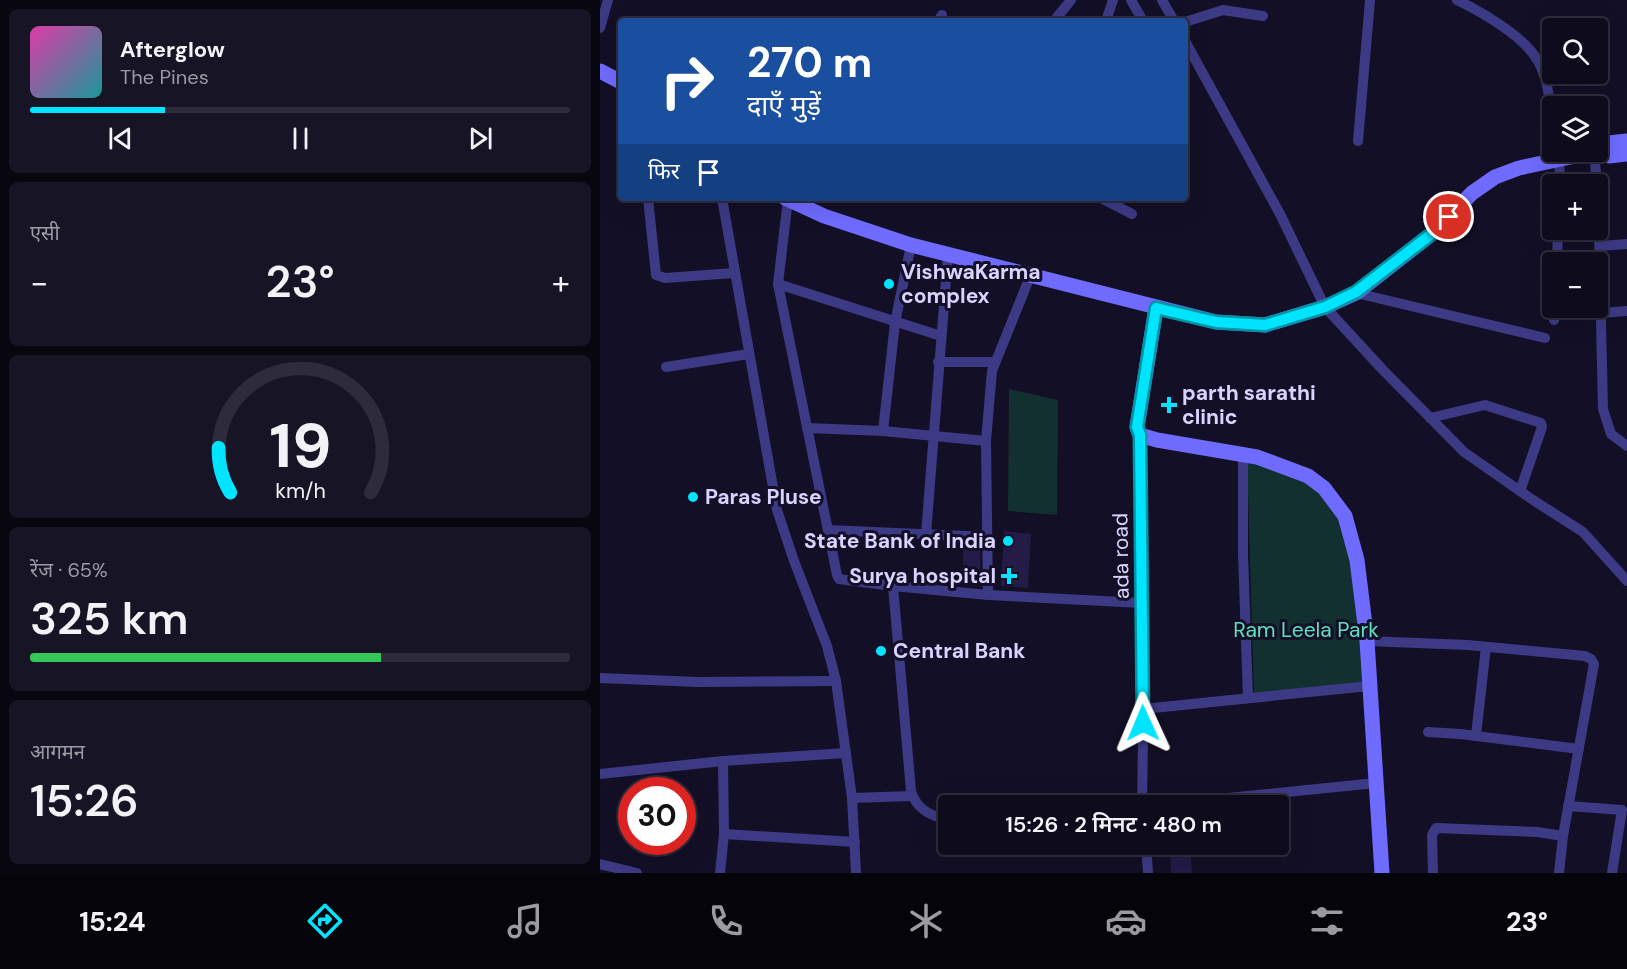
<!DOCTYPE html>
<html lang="hi">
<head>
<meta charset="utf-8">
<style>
	:root { --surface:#0e0b1c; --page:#171425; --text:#f1f3f6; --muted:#9b9ba3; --line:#2e2b3b; --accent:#00e5ff }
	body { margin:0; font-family:"DM Sans","Noto Sans Devanagari",sans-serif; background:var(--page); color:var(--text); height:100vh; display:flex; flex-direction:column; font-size:22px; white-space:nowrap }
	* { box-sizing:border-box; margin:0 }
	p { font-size:20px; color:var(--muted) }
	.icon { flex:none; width:33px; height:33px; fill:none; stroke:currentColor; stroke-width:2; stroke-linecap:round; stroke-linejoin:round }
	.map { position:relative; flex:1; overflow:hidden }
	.side { display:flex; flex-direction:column; gap:9px; padding:9px; background:#08060f; width:600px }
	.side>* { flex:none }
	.hud { position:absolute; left:18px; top:18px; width:570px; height:183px; border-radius:6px; box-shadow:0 6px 24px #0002,0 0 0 2px var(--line); background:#1a4fa0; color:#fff; overflow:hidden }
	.tools { position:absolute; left:942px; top:18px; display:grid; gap:12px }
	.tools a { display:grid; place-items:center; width:66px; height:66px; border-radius:6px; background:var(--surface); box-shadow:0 6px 24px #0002,0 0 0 2px var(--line); font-size:30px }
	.speed { position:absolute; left:18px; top:777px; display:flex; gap:12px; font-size:30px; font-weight:700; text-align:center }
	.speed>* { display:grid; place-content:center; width:78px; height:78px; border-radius:50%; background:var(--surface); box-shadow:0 6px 24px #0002,0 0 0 2px var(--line); line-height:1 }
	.speed .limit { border:9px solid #d22; background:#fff; color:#111 }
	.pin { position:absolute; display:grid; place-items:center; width:51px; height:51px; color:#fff; margin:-26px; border:3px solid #fff; border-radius:50%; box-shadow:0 2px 6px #0007 }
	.me { position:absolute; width:66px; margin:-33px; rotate:359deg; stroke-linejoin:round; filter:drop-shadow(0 0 4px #0008) }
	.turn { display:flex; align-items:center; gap:21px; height:126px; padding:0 30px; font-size:27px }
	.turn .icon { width:78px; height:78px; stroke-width:2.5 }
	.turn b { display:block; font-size:42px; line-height:51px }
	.then { display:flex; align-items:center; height:57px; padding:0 30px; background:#0003; gap:12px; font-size:22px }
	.big { font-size:45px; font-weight:600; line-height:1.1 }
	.side .widget { flex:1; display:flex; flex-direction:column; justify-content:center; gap:9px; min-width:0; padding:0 21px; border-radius:9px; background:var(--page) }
	.side .dial { align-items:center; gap:0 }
	.dial svg { height:156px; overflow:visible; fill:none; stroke:var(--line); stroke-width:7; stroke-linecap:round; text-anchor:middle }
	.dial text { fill:var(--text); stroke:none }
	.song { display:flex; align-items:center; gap:18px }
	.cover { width:72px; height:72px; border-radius:9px; background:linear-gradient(135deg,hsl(320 70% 55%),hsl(180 70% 35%)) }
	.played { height:6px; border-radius:3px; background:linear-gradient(90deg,var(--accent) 25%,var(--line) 25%) }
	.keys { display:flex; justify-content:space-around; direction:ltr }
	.heat { display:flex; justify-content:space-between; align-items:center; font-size:33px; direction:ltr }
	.charge { height:9px; border-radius:4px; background:linear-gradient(90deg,#34c759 65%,var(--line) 0) }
	.trip { position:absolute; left:338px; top:795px; width:351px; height:60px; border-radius:6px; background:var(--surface); box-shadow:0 6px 24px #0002,0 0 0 2px var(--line); font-weight:600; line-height:60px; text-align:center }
	.tab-bar { display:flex; height:96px; justify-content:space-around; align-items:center; background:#06040b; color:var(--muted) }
	.tab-bar .icon { width:42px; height:42px }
	.tab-bar .on { color:var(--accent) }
	.tab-bar b { font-size:27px; color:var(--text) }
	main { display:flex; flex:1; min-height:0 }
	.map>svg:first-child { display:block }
</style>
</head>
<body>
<main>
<section class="side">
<div class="widget">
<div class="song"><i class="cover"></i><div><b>Afterglow</b><p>The Pines</p></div></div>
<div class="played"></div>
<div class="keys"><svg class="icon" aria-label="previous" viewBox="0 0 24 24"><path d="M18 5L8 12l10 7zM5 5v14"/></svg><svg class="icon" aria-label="pause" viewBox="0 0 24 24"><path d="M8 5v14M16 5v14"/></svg><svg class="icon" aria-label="next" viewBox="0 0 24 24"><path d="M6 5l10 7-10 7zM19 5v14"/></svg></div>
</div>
<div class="widget"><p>एसी</p>
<div class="heat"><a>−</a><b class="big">23°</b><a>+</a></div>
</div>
<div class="widget dial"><svg viewBox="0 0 100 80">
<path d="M14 69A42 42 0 1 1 86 69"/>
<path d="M14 69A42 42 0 0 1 8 46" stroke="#00e5ff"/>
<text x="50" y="56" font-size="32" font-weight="700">19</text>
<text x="50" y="72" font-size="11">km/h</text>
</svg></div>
<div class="widget"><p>रेंज · 65%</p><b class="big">325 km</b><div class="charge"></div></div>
<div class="widget"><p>आगमन</p><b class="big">15:26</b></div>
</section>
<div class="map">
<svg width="1027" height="873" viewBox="0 0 1027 873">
	<rect width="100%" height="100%" fill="#130f26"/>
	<g fill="#12302f">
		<path d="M409,389L458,400L457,515L408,511Z"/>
		<path d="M647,460L716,484L744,516L757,573L764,682L654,693Z"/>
	</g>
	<g fill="#241b47">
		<path d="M404,531L431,534L428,588L401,586Z"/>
		<path d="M380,545V579H363V546Z"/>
		<path d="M591,854L592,873H571L570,855Z"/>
	</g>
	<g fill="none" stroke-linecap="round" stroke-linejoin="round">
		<g stroke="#3d3a85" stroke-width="10">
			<path d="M531,0L543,21"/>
			<path d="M562,0L574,21"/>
			<path d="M857,0C882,12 925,37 938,61C947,77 949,97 952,114"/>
			<path d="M338,21L342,15"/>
			<path d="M454,21L471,0"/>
			<path d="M506,21L513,0"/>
			<path d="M585,22L623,10L663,16"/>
			<path d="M0,28L8,0"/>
			<path d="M585,41L680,214L725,307L783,370L864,452L933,500L983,532L1027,581"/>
			<path d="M585,99V100"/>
			<path d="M758,141L770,0"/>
			<path d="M959,152L960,184"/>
			<path d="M994,152L997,184"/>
			<path d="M998,191L1003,409L1011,434L1027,446"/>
			<path d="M48,198L56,275L65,278L134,273"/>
			<path d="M122,198L177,510L194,561L227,646L236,681L252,798L256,873"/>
			<path d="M501,198L532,214"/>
			<path d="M188,199L178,284L237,575L239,579L293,586L388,595L542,603"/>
			<path d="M1000,246L1027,244"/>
			<path d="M957,262L958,230"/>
			<path d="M178,284L341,336"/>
			<path d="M756,293L945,338"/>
			<path d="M1001,313L1027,311"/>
			<path d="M954,320L955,308"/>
			<path d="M338,362H394"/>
			<path d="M66,367L149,354"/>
			<path d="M830,418L885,405L941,423L942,427L920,491"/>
			<path d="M207,428L283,431L386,441"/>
			<path d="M283,431L295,323L311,245"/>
			<path d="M540,435L543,736L542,806"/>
			<path d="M643,455V554L648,698"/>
			<path d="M228,530L388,537"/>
			<path d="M326,534L348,255"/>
			<path d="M293,586L311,791C316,809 331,816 348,820"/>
			<path d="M388,595L386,441L392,371L431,274"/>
			<path d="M767,641L868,645L985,656L991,659L994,664L963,836L959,873"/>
			<path d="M0,678L98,682L236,681"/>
			<path d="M543,709L769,686"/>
			<path d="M828,732L860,734L979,749"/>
			<path d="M876,735L886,647"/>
			<path d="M0,774L123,761L246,753"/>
			<path d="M252,798L312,796"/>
			<path d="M549,806L776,783"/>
			<path d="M968,806L1022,810L1012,873"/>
			<path d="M124,834L255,842"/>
			<path d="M546,844L548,873"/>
			<path d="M0,864L37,873"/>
			<path d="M120,873L124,834L123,761"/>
			<path d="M833,873L832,835L836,828L937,832L963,836"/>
		</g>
		<g stroke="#6f6bff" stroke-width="15">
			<path d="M0,71L21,82"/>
			<path d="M1002,151L1008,143L1027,141"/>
			<path d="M185,198L224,216L311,245L616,322L665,325L725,307L756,293L834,232L872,193L895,177L919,168L994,152L1002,151L1009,156L1027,154"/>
			<path d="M556,308L537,427L540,435L557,440L657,457L708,476L724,488L745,516L757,560L767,641L782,873"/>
		</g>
	</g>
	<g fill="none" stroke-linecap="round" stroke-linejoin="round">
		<defs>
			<path id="route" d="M543,723L540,435L537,427L556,308L616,322L665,325L725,307L756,292L834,232L849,217"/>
		</defs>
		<use href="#route" stroke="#0095a6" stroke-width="15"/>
		<use href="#route" stroke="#00e5ff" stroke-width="10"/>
	</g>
	<g fill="#00e5ff" stroke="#130f26" stroke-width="2">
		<circle cx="289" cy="284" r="6"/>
		<path d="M566 396h6v6h6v6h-6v6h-6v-6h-6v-6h6z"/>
		<circle cx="93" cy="497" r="6"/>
		<circle cx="408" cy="541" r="6"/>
		<path d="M406 567h6v6h6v6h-6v6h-6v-6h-6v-6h6z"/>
		<circle cx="281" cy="651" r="6"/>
	</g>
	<g text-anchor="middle" stroke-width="6" stroke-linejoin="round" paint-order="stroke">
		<g font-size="21" font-weight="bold" fill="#d9d4ff" stroke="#130f26" text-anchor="start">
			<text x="301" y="279">VishwaKarma<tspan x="301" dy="24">complex</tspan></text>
			<text x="582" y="400">parth sarathi<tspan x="582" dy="24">clinic</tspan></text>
			<text x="105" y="504">Paras Pluse</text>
			<text x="396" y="548" text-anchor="end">State Bank of India</text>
			<text x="396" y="583" text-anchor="end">Surya hospital</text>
			<text x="293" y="658">Central Bank</text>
		</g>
		<g font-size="21" fill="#d9d4ff" stroke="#130f26">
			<text transform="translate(521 556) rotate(-91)" y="7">ada road</text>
		</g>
		<g font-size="21" fill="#5fe0c0" stroke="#130f26">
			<text x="706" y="637">Ram Leela Park</text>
		</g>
	</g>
</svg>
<div class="tools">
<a><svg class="icon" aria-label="search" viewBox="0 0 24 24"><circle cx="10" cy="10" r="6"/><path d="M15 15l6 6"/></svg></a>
<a><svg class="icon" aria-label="layers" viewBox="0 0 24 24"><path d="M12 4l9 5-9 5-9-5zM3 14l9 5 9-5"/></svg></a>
<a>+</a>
<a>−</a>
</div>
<div class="speed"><div class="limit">30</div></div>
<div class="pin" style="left:849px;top:217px;background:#d93025"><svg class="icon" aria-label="arrive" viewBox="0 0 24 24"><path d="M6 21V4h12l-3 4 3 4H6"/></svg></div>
<svg class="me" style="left:543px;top:723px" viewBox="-20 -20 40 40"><path d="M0-17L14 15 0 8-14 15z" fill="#00e5ff" stroke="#fff" stroke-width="4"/></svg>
<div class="trip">15:26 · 2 मिनट · 480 m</div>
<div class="hud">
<div class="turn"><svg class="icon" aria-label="right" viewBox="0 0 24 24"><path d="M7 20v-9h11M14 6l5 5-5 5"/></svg><div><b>270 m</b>दाएँ मुड़ें</div></div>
<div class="then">फिर<svg class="icon" aria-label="arrive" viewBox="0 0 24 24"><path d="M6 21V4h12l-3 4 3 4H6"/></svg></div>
</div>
</div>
</main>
<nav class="tab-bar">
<b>15:24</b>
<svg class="icon on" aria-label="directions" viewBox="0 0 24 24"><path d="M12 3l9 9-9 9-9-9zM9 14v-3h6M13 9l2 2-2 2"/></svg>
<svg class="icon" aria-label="music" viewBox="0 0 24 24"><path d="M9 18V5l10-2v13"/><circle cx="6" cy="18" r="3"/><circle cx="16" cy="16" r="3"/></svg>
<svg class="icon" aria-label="phone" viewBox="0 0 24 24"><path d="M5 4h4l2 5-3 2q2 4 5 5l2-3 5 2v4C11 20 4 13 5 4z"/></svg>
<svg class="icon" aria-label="climate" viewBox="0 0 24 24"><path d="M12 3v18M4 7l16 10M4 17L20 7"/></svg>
<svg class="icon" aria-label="car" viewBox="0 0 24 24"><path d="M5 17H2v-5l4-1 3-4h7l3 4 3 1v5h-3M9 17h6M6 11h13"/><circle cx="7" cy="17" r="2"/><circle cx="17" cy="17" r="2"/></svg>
<svg class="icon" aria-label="filters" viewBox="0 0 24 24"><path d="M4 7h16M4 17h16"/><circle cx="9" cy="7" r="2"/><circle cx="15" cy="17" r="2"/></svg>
<b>23°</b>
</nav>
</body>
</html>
